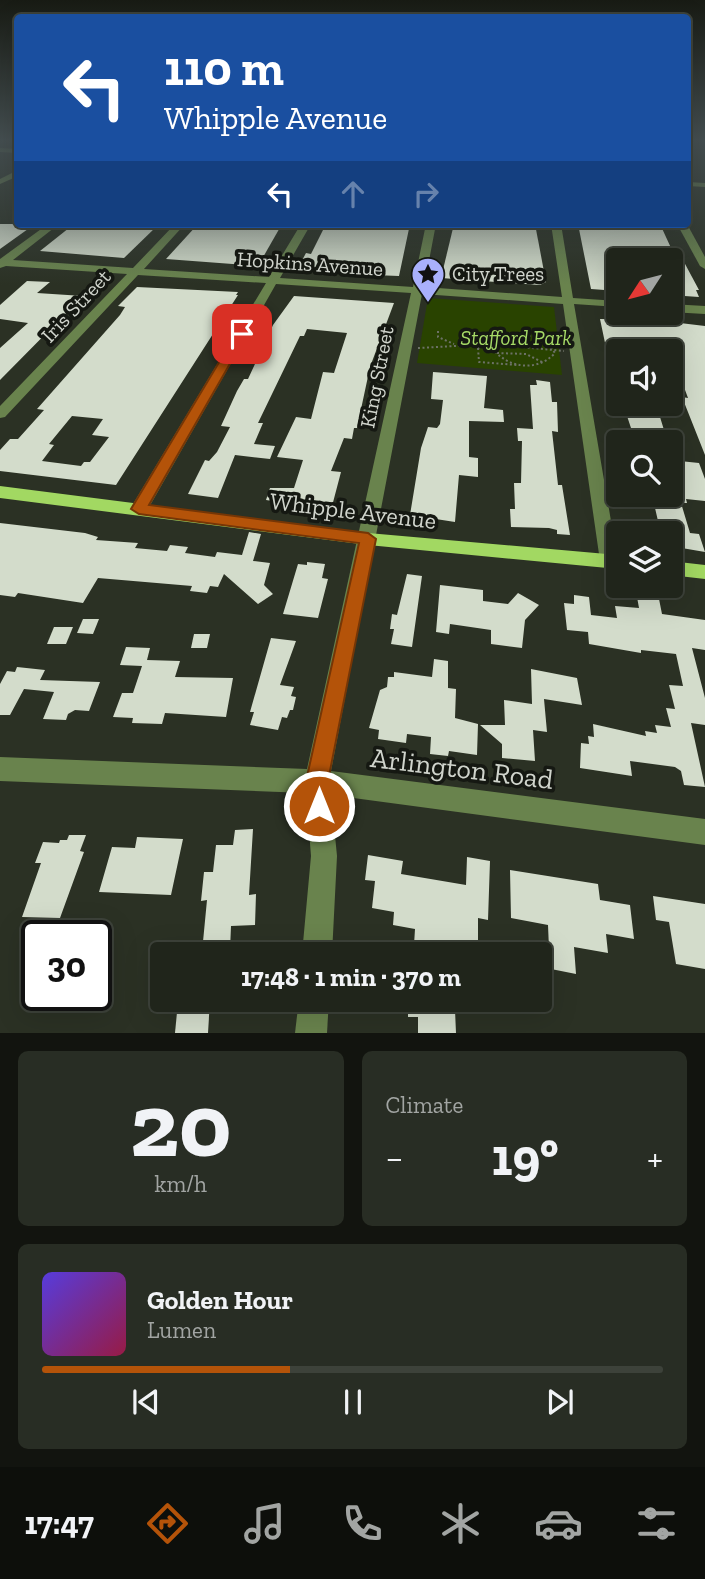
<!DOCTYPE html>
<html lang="en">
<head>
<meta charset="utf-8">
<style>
	:root { --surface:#20251b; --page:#282d24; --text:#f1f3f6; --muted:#a2a5a3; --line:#3d423a; --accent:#b45309 }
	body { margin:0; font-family:"Zilla Slab",serif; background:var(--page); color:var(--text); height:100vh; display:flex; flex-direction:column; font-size:26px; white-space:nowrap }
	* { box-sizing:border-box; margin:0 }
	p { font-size:23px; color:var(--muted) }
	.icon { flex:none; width:38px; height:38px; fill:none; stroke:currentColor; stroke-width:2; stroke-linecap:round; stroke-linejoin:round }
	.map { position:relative; height:1033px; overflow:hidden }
	.panel { display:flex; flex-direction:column; gap:18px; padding:18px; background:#12140f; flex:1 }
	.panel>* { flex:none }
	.top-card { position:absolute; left:14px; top:14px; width:677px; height:214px; border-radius:7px; box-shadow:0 7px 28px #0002,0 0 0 2px var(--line); background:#1a4fa0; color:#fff; overflow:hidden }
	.needle { width:46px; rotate:234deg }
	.buttons { position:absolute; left:606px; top:248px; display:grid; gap:14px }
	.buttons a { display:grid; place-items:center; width:77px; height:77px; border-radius:7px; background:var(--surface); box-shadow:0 7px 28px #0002,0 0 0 2px var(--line); font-size:35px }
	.speed { position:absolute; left:21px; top:920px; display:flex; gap:14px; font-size:35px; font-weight:700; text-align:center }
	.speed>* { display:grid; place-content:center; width:91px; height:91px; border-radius:50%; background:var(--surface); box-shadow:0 7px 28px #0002,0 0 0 2px var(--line); line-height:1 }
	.speed .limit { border:4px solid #111; border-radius:10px; background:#fff; color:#111 }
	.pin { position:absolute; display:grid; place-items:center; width:60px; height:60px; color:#fff; margin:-30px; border-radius:14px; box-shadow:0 4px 10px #0006 }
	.me { position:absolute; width:77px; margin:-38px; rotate:0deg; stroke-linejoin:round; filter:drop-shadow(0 0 5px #0008) }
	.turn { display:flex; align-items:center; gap:24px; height:147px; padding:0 35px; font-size:32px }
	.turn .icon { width:91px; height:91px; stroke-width:2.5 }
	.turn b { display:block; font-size:49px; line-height:60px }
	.lanes { display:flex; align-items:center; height:66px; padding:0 35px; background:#0003; justify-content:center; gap:35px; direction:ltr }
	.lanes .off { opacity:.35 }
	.big { font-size:52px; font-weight:700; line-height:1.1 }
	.panel .tile { flex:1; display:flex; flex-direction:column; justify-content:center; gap:10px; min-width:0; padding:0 24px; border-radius:10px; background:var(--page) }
	.panel .dial { align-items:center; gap:0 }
	.dial b { font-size:91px; line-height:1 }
	.song { display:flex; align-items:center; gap:21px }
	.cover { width:84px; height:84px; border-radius:10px; background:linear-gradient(135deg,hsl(250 70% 55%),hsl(340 70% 35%)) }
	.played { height:7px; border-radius:4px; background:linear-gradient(90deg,var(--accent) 40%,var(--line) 40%) }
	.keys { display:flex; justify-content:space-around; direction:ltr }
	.heat { display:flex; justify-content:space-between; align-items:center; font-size:38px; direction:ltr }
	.panel .tiles { flex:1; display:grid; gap:18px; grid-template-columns:1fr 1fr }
	.tile:last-child { grid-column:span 2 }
	.trip { position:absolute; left:150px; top:942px; width:402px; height:70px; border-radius:7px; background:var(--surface); box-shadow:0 7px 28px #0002,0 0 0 2px var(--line); font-weight:700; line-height:70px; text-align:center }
	.menu { display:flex; height:112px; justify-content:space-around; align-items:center; background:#0d0f0b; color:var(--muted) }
	.menu .icon { width:49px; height:49px }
	.menu .on { color:var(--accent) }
	.menu b { font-size:32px; color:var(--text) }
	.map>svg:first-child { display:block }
</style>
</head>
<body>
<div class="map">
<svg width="705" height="1033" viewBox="0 0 705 1033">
	<rect width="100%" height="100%" fill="#2b3124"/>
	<path fill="#294300" d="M428,298L554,307L562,375L417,363Z"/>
	<g fill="#d3dccb" fill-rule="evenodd">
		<path d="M0,224H35L0,249Z"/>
		<path d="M74,224H127L157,226L124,258L40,251Z"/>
		<path d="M198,224H282L258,266L166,259Z"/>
		<path d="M326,224H410L399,276L300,272L301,266H299L306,253L311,254Z"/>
		<path d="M454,224H535L546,282L540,285L441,278Z"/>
		<path d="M578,224H660L677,261L618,258V291L591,289Z"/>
		<path d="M670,261L684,262L699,290H696L699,297L670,295Z"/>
		<path d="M27,281L50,282L37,293L83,296L0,380V348L28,323L0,319V305Z"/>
		<path d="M137,287L238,292L236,295H238L116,485L0,471V450L10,439H18L44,410L37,409L120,315L125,307L118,306ZM72,416L103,419L92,435L109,437L90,462H84L81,466L42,461L54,445L49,444Z"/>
		<path d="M294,296L394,303L370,367L357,428H354L352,439L344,438L331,471L341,472L331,510L266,500L270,488H294L303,460L277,457L296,417L311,419L323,372L334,373L347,333L307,329L304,336H300L258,423H263L254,444L275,446L270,459L235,455L218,498L188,494L205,460L209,461L217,452L230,427L221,426L237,391L244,379H248L273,325Z"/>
		<path d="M600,319L655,320L705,326V455L682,397L688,398L671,352H618V381H613Z"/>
		<path d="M433,372L487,376L484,408L503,410L504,422L469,421V457L478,458V477L459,475L455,522L410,515L421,448L428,427L437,428L440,424L443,400L431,399Z"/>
		<path d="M536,380L550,382L552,402H557L558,432L552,431L558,485H562L570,535L557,534V530L549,528L511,527L510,509H515L514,483H521L522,441H518L517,428L533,429L530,385H537Z"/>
		<path d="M623,404H656L664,430L651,429L655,443H636Z"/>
		<path d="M670,460L699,463L705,479V501L686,499L687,503H681L690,533L699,534L705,552L670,546V534H649L646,520L658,521L652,495H670Z"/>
		<path d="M0,523L85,533L98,537L96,540L138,543L135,548L167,551L170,545L188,547L185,553L215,557L217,552L242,555L249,532L261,534L253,561L270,563L264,585L273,594L258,604L224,574L218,587L210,586L207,593L190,591L192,586L98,578L83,603L18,593L15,597L0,595Z"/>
		<path d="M307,562L325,564L322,578L328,579L318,618L283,614L298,564L307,565Z"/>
		<path d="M407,574L422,576L412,647L391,644L394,629H390L392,614L397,615Z"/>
		<path d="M440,585L483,590V601L508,604L518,593L539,605L525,620L522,648L491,644V630L450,624L449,634L436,632Z"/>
		<path d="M574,595L589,597L591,615L617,618L615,606L639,608L637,597L659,599L662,614L705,620V650L692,648L705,698V725L691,723L705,787L684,785L681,771L675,767L630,761L632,776L580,768L581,743L589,744L588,736L594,737L593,724L646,736L645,731L657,733L655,725L671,727L666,708L675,709L669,685L683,686L676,654L641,650V653L589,644L588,632L567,630L564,603L574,604Z"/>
		<path d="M83,619H99L93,634L77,633Z"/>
		<path d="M54,627H73L66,644H47Z"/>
		<path d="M194,634H210L207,648H191Z"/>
		<path d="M271,638L296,641L280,685L294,687L291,696L296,697L293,710H290L287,718L282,717L278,730L250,725L254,712H250Z"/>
		<path d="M126,647L150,648L147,660L180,661L175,677L233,678L226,717L165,713L162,724L132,723L133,718L113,717L122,693H133L142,666L120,665Z"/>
		<path d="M434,659L448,661V688L456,689L455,718L478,724L477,755L449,751L448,756L430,754L431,737L407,734L406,743L378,739L379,730L369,728L380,690L387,687L388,677H394V672L432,677Z"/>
		<path d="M17,667L45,670L40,680L100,682L89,711L75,710L68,714L66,720L43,719L54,692L24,689L10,715H0V684L7,671L15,672Z"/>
		<path d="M531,669L577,678L582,705L544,699L547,732L533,730L535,761L502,758V744L480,725H505L504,700L532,704Z"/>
		<path d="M253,829L249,895L256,894L255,925L231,926L230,950L202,952L207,900L201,901L204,872H213L216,845H233L235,830Z"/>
		<path d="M69,835H86L80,851L84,852L60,918L22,917L41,863H35L43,842L59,843L60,840H67Z"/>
		<path d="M137,837L183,839L171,895L99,892L112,847L135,848Z"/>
		<path d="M368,855L403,861L401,874L466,885L467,857L490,861L488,920L478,918V954H448V951L414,945L415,929L393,925L394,912L372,908L375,881L365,880Z"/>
		<path d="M510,870L598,884L600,900L630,905L634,939L606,934L608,953L574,947L576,974L541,967V948L549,949L548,925L511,918Z"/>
		<path d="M653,896L705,904V969L676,964L669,922L656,920Z"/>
		<path d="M408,999H492L493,1013L455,1010L456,1033H418V1017H408Z"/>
		<path d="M210,1000L208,1033H175L178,1002Z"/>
	</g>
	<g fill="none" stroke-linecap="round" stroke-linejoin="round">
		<g stroke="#6d7267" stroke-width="2" stroke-dasharray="2 2.5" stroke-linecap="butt">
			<path d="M438,331V337L454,344"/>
			<path d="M511,333L544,338L555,353C537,373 505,368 491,346L495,339Z"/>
			<path d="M484,345L478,348L473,345L480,343L564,351"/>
			<path d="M418,348L473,345"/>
			<path d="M478,348L479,362L517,365"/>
			<path d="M497,353L526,354L544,363"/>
		</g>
		<g fill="#69834d" fill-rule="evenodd">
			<path d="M0,148L18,149V153L0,152Z"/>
			<path d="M18,170V176L0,184V179Z"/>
			<path d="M688,182L705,183V187L688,186Z"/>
			<path d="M48,224H59L13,260L133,268L175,224H185L144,269L269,277L301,224H311L280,278L413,287L426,224H436L424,287L562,297L551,224H561L573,298L618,301V307L574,304L618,562L609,568L602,566L600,561L563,304L422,294L331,771L705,819V845L331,795L337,856L332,954H302L311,856L306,793L0,781V757L307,769L411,293L276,284L148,509L139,515L130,509L266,283L138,275L5,417L0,418V406L127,274L6,266L0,268V259Z"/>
			<path d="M677,224H687L705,257V269L700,266Z"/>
			<path d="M670,304L705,306V314L670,312Z"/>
			<path d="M299,999H329L327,1033H295Z"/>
		</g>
		<g fill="#a2d862" fill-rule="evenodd">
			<path d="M0,486L368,533L618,555V569L368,545L0,498Z"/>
			<path d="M670,561L705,565V579L670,575Z"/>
		</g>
	</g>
	<linearGradient id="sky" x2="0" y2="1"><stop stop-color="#181b14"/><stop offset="0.49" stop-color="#444e50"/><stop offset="1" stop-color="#444e50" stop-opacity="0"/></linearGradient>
	<rect width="705" height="285" fill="url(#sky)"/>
	<path fill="#b45309" stroke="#753606" stroke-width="2" d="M242,331L247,334L149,505L368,533L376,539L328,781L331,806L327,814L319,818L311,814L306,781L359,543L139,514L131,509L236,334Z"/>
	<defs>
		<symbol id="sight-pin" viewBox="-11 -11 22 30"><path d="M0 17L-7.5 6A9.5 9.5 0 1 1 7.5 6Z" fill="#a9b0fc" stroke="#151812"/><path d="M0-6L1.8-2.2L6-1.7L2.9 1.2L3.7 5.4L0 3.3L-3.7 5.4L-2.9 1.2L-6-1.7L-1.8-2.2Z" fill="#111"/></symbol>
	</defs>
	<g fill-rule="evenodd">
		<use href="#sight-pin" x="409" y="255" width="38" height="52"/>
	</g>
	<g text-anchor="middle" stroke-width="7" stroke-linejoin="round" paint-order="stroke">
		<g font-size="21" fill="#d0d4cc" stroke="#151812">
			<text transform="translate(310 264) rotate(4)" y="7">Hopkins Avenue</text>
			<text transform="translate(76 306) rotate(-47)" y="7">Iris Street</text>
			<text transform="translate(377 377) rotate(-79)" y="7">King Street</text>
		</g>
		<g font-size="21" fill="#d0d4cc" stroke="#151812" text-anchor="start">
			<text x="452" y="281">City Trees</text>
		</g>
		<g font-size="21" font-style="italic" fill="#a6da67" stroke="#151812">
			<text x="516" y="345">Stafford Park</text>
		</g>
		<g font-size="24" fill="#d0d4cc" stroke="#151812">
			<text transform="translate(353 511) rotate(7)" y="8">Whipple Avenue</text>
		</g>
		<g font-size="28" fill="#d0d4cc" stroke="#151812">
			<text transform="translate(462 768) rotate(7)" y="10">Arlington Road</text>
		</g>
	</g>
</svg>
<div class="buttons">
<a><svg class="needle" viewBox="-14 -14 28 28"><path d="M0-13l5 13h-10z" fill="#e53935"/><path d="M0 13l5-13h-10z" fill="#a2a5a3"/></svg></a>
<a><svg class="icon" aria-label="sound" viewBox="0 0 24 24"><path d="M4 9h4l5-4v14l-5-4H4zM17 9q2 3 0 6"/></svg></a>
<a><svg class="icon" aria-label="search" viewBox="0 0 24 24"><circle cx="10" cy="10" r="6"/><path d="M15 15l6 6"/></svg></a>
<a><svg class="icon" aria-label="layers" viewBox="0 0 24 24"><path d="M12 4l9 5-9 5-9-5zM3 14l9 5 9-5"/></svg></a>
</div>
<div class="speed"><div class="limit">30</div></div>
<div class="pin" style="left:242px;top:334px;background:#d93025"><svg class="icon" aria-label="arrive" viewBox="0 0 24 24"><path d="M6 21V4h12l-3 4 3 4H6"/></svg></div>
<svg class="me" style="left:319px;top:806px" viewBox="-20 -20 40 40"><circle r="17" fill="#b45309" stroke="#fff" stroke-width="3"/><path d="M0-11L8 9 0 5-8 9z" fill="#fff"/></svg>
<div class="trip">17:48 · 1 min · 370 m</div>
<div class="top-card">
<div class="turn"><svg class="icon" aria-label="left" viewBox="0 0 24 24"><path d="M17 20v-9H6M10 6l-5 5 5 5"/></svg><div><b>110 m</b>Whipple Avenue</div></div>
<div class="lanes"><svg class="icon" aria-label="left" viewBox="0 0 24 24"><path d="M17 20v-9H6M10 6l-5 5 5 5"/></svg><svg class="icon off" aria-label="ahead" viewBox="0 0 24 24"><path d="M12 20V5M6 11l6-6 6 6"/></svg><svg class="icon off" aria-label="right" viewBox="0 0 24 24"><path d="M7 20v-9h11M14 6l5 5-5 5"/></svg></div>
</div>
</div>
<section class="panel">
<div class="tiles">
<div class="tile dial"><b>20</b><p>km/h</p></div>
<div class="tile"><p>Climate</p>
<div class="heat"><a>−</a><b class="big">19°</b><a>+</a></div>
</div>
<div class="tile">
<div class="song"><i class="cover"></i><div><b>Golden Hour</b><p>Lumen</p></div></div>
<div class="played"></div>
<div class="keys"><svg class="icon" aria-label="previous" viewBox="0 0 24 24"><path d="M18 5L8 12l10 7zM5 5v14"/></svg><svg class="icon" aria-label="pause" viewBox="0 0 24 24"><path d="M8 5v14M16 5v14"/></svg><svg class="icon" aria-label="next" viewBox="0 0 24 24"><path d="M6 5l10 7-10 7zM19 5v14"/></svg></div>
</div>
</div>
</section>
<nav class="menu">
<b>17:47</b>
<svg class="icon on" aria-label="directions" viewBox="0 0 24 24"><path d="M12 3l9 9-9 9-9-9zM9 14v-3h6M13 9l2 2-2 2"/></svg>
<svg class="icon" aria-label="music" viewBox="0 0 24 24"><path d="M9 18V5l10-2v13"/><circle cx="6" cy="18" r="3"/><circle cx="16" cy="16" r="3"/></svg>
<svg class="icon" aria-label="phone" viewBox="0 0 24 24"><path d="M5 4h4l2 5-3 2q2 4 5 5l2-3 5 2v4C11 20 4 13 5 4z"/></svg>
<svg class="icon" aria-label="climate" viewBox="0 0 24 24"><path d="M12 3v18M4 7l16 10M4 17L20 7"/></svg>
<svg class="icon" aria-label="car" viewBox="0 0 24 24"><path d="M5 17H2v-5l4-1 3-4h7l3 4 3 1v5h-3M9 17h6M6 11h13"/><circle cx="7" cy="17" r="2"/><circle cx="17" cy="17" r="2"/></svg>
<svg class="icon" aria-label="filters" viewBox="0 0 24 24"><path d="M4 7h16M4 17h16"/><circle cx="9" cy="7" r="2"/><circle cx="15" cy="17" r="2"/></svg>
</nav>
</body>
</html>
